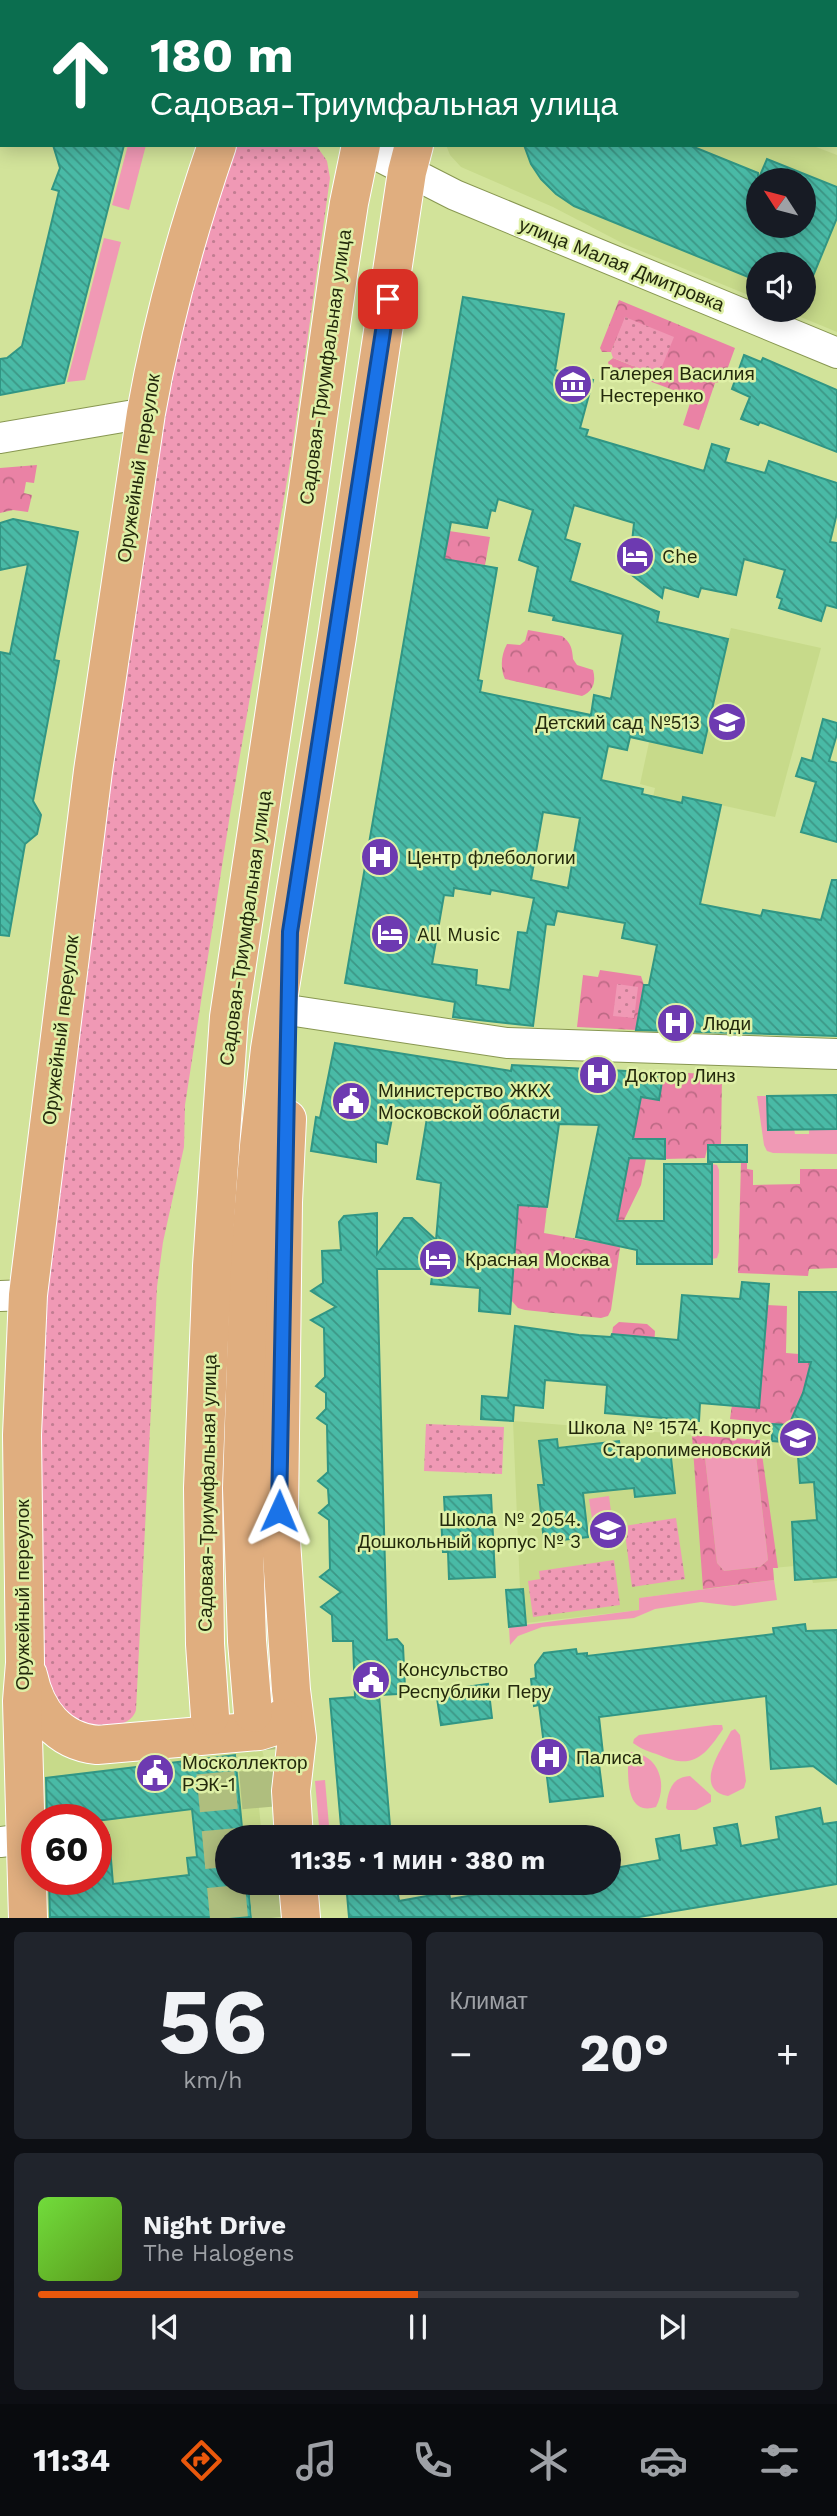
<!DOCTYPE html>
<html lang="ru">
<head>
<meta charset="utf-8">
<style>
	:root { --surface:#171b24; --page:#20242c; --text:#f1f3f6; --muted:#9ea1a6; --line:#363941; --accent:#ea580c }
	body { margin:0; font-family:"Work Sans",sans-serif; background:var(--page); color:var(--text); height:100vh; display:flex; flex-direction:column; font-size:26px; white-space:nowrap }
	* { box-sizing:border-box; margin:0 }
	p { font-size:23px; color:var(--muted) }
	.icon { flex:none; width:38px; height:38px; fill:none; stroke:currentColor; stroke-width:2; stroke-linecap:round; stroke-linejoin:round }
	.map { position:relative; height:1918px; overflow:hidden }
	.sheet { display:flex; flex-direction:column; gap:14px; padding:14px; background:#0d0f14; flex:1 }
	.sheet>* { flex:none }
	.top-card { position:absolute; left:0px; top:0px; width:838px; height:147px; box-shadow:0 4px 18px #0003; background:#0b6e4f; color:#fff; overflow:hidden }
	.needle { width:46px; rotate:306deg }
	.buttons { position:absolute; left:746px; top:168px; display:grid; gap:14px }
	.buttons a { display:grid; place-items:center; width:70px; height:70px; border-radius:50%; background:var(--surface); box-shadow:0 4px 18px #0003; font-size:35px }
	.speed { position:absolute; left:21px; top:1804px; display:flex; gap:14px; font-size:35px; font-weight:700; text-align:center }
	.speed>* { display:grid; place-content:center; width:91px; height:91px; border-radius:50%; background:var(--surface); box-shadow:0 4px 18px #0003; line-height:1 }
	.speed .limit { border:10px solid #d22; background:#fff; color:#111 }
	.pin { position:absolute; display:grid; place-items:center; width:60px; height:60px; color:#fff; margin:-30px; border-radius:14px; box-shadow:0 4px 10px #0006 }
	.me { position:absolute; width:77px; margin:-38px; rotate:1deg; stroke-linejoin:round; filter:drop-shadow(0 0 5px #0008) }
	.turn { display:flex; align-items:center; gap:24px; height:147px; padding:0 35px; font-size:32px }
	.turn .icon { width:91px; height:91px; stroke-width:2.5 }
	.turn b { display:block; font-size:49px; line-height:60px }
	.big { font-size:52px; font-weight:700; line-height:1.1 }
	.sheet .card { flex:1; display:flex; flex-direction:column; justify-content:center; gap:10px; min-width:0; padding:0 24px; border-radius:10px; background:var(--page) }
	.sheet .dial { align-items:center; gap:0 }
	.dial b { font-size:91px; line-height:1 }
	.song { display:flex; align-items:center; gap:21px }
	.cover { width:84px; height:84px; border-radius:10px; background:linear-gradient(135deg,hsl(100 70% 55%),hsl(90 70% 35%)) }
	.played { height:7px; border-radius:4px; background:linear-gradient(90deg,var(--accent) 50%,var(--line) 50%) }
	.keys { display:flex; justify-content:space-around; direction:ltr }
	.heat { display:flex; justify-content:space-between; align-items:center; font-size:38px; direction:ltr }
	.sheet .tiles { flex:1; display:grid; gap:14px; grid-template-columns:1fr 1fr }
	.card:last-child { grid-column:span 2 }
	.trip { position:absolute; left:215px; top:1825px; width:406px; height:70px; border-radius:35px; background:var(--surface); box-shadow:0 4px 18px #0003; font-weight:700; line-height:70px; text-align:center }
	.tab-bar { display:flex; height:112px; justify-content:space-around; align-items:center; background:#090b0e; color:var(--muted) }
	.tab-bar .icon { width:49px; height:49px }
	.tab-bar .selected { color:var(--accent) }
	.tab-bar b { font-size:32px; color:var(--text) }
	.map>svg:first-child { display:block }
</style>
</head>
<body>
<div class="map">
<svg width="837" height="1918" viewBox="0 0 837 1918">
	<defs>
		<pattern id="forest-crowns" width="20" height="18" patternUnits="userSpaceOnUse" patternTransform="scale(1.75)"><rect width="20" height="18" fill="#ea82a5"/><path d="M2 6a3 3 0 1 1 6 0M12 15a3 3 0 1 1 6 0" fill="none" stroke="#bd6a85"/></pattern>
		<pattern id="park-dots" width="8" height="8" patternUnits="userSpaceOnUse" patternTransform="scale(1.75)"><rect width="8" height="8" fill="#f099b5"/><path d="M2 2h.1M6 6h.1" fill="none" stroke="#c27d92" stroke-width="1.8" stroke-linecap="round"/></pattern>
		<pattern id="building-back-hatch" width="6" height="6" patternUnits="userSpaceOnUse" patternTransform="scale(1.75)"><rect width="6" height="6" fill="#49baa6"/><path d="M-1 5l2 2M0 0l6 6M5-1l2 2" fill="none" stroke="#3c9786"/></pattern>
	</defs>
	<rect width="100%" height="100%" fill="#d2e39a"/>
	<g fill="#c7da8a" fill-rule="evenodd">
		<path d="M446,145H811L837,155V332L784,310H803V264H758V299L624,244L553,207L461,167L450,155ZM758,180H803V226H758Z"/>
		<path d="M674,627L728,639L731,628L821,648L775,817L684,797L682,803L653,797L655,788L640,784Z"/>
		<path d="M799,1292H837V1581L813,1583L812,1579L795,1580L794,1566L773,1568L774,1580L639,1598L640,1610L526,1623L523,1589H520L513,1421L759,1440L762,1423L789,1425L811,1363L799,1362Z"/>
		<path d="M29,1722L262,1750L270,1778L257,1788L262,1837L228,1838V1883H266L270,1917H35ZM37,1820H96V1880H37Z"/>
	</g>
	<g fill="#f099b5">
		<path d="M128,145H146L129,210L112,205Z"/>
		<path d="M104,238L121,242L85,380L67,382Z"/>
		<path d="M757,1096H767L768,1130L794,1129L795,1134H809V1129L837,1128V1154L773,1153L767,1151L764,1145Z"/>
		<path d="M712,1164L717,1165L719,1170V1252L717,1258L712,1259Z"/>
		<path d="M745,1447L752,1449L756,1455L768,1560L760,1567L724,1571L717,1563L705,1458L713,1451Z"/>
		<path d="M609,1496L614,1535L595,1538L589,1499Z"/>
		<path d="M774,1580L777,1600L734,1606L701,1602L655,1609L634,1618L542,1627L518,1636L510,1645L509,1627L639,1610V1598Z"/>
		<path d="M714,1725H722L723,1729C704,1757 693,1770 659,1755C650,1752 641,1749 633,1743L634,1739L639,1735Z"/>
		<path d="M735,1729L740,1735L746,1781L744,1788L728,1796C692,1789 722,1749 731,1731Z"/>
		<path d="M631,1752C659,1755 668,1784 656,1807C626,1816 628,1779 628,1759V1753Z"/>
		<path d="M690,1776L711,1795V1802L696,1810H668L666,1808C668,1792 671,1777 690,1776Z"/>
		<path d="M325,1780L330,1837H320L315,1781Z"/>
	</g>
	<g fill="url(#forest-crowns)" fill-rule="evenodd">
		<path d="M619,300L735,348L723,381L715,383L699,430L683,425L692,397L609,366L608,362L613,358L658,376L626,317L611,352H602L600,348Z"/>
		<path d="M37,465L34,483L26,482L24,493L32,495L28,512L13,510L0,513V468Z"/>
		<path d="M449,531L490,537L485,565L444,559Z"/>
		<path d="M528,630L562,636C571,643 572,648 573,659L577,665L593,670C596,681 594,691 582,696L505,679C500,668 501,655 507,644L520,645L525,641Z"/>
		<path d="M600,970L641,976L644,985L636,1030L577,1027L583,975L598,977Z"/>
		<path d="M646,1072L722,1074L721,1145H708L705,1158L665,1159V1139H652V1159H646L641,1185L624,1220L611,1310L608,1316L601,1318L525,1310L518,1308L511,1300L518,1205L547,1207L544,1233L612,1245L641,1097L659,1099L663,1075Z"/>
		<path d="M741,1162H747V1169L753,1170V1185L800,1184V1169H837V1268L809,1269L808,1276L738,1273Z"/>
		<path d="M767,1305L787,1306L786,1353L799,1354L800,1362H811L803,1393L789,1425L730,1419L732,1405L759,1407Z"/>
		<path d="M619,1322L647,1324L655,1331L652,1384L647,1338L612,1334L613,1327Z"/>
		<path d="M692,1435L760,1440L778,1568H773L774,1580L703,1589ZM745,1447L752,1449L756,1455L768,1560L760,1567L724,1571L717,1563L705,1458L713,1451Z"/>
	</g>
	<g fill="url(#park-dots)">
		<path d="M235,145H316L327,161L330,178L291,457L231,808L185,1105L184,1147L163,1242L157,1287L136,1710C130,1730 98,1727 80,1725L42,1687L40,1587L41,1325L121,691L169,364Z"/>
		<path d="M625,317L674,337L658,376L613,358L611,352Z"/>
		<path d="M617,984L638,987L634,1018L613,1016Z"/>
		<path d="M426,1424L504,1427L502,1474L424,1471Z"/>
		<path d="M676,1518L685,1579L632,1587L624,1526Z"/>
		<path d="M614,1560L620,1605L533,1617L528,1581L540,1579L539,1571Z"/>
	</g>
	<g fill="url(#building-back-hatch)" stroke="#319684" stroke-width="2" fill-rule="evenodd">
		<path d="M53,145H124L64,383L0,395V359L7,358L22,346L59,191L52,189L60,168Z"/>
		<path d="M524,145H689L758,173V226H803V180H758L767,159L837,187V218L803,300V264H758V281L574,206L556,194L541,179L531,164Z"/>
		<path d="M463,297L564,314L555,370L593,380L580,428L588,430L586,436L704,471L712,444L729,449L725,462L765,473L769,461L837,483V513L830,542L837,543V608L826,605L821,621L779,608L782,599L777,597L785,570L744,559L736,595L701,588L698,597L664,587L662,598L620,566L623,553L631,551L634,523L574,505L565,539L580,544L570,581L659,612L657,622L728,639L702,753L630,737L627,750L608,746L601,780L643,789L642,794L682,803L683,797L721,805L700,904L761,916L763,910L821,920L832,880H837V1036L636,1030L644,985H649L657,945L622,938L625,923L557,911L554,925L546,924L533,1026L453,1017L455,1002L345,983ZM498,499L533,510L519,560L538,567L529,611L554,616L553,620L623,634L611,699L594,695L591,715L480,692L482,681L478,680L497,568L444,559L451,522L487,528L491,510L495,511ZM543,812L580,818L568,888L531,880ZM454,888L490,894L491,890L534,898L527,933L518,932L510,990L476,985L477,970L432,964L444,895L453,896Z"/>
		<path d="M744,355L761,362L763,358L837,390V452L760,422L758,425L741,419L750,397L732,389Z"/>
		<path d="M13,519L78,532L54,660L59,661L33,801L41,815L37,834L25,844L9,936L0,935V652L10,654L28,564L0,570V523Z"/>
		<path d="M823,719L837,723V734L829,761L837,763V842L801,832L816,782L796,776L802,758L812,761Z"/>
		<path d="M335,1043L511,1071L512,1065L646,1072L663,1075L659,1100L641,1097L633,1139H665V1159L629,1158L617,1221H664V1164H712V1264H637V1250L576,1237L599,1125L559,1124L547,1207L518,1205L510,1314L479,1311L480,1288L431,1284L433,1269H377L387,1640L397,1639L403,1646L405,1688L398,1694L379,1695L391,1838H342L330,1699L355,1697L353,1641H333L332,1615L321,1607L341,1592L320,1577L330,1569L329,1520L319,1513L329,1504L328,1489L318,1481L328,1472L327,1425L317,1418L326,1409V1393L316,1386L325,1377L324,1328L311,1320L336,1307L311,1291L323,1283L322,1251L341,1250L339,1222L344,1216L377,1213V1254L404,1218H412L436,1240L441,1183L417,1179L427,1118L393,1113L387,1144L376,1142V1162L311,1151L316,1117L320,1118Z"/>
		<path d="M837,1095V1129L768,1130L767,1096Z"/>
		<rect x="708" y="1145" width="39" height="17"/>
		<path d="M742,1282L769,1284L759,1408L700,1403L699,1421L605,1413L607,1385L545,1380L543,1408L514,1405L513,1421L481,1419L482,1396L508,1398L515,1326L579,1335L611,1337L612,1334L678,1340L682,1295L740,1299Z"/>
		<path d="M799,1292H837V1577L795,1580L792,1522L817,1520L814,1482L800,1483L797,1443L772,1441V1424L789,1425L803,1393L811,1362H799Z"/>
		<path d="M557,1439L558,1448L619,1441L621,1454L670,1449L675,1493L635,1497L634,1488L583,1493L588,1537L544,1542L538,1485H544L539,1441Z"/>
		<path d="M491,1495L495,1577L449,1579L448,1552H443L441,1517L445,1516L444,1497Z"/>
		<path d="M523,1589L526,1625L509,1627L506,1590Z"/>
		<path d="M805,1624L806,1631L837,1630V1784L813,1766L771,1769L766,1696L599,1717L604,1763L599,1764L603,1796L550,1802L546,1769L541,1770L539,1746L544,1745L539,1705L534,1706L531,1679L536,1678L535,1665L544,1653L576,1649L577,1654L587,1653V1656L774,1634L773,1628Z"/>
		<path d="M488,1684L492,1718L441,1725L436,1691Z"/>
		<path d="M235,1755L243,1838H228V1883H248L251,1917H50L49,1880H96V1836L109,1835L113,1884L189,1875L187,1858L197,1857L192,1809L104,1820H47L46,1778Z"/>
		<path d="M820,1808L823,1824L837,1822V1884L639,1917H349L346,1883H396L399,1901L449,1892L450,1899L509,1889L508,1883H609V1869L660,1860L656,1839L679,1835L681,1851L717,1845L714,1828L737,1824L741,1846L779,1839L776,1817Z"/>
	</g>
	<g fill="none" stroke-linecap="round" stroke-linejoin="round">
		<g stroke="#afbe7e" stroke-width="38" stroke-dasharray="38 19" stroke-linecap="butt">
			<path d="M253,1713L264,1838"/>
			<path d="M210,1716L229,1918"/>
			<path d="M268,1883L271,1918"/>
		</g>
		<defs>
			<g id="minor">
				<path d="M357,145L455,195L837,353"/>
				<path d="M0,438L146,413"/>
				<path d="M288,1010L507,1043L837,1054"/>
				<path d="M0,1296L28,1295"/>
				<path d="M0,1842L25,1839"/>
			</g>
			<g id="major">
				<path d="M32,0L36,2"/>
				<path d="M126,0L130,2"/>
				<path d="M265,2L266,0"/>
				<path d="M400,2L401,0"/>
				<path d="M454,2L455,0"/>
				<path d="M287,1119L283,1202L279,1511L291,1690L297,1738L291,1791L294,1838"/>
				<path d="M28,1675C36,1712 58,1741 97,1745L259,1731L275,1726L283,1718"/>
				<path d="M253,1713L247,1641L242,1488L249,1263L259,1146L270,1049L337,637L407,172L414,145"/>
				<path d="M210,1716L205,1644L203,1488L212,1266L229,1017L308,489L339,268L349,203L361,145"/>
				<path d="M298,1883L301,1918"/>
				<path d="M28,1918L22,1701L25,1663L22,1435L28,1295L93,771L146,413C162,323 187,232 217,145"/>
			</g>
		</defs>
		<use href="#minor" stroke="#889751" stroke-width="32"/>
		<use href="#major" stroke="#fff" stroke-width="40"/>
		<use href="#minor" stroke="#fff" stroke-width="30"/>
		<use href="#major" stroke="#e0ae7f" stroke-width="38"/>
	</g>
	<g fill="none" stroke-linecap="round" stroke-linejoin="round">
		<defs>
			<path id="route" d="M279,1511L290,932L388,299"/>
		</defs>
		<use href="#route" stroke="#114b97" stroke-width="18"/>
		<use href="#route" stroke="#1a73e8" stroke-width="12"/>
	</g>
	<defs>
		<symbol id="museum-disc" viewBox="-11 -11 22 22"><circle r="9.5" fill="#6d3ab1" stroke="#dff0a7"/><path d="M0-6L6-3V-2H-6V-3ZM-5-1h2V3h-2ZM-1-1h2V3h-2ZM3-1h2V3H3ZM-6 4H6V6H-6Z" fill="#fff"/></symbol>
		<symbol id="hotel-disc" viewBox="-11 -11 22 22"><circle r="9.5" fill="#6d3ab1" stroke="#dff0a7"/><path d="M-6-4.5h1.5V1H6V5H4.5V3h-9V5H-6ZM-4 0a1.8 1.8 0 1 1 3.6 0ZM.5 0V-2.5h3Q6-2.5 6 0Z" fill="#fff"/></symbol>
		<symbol id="school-disc" viewBox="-11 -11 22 22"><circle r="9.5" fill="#6d3ab1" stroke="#dff0a7"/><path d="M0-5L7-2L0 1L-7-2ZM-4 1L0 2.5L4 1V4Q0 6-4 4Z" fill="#fff"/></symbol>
		<symbol id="hospital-disc" viewBox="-11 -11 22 22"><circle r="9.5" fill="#6d3ab1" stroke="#dff0a7"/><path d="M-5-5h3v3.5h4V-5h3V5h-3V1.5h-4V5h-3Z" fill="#fff"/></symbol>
		<symbol id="civic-disc" viewBox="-11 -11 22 22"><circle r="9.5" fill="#6d3ab1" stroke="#dff0a7"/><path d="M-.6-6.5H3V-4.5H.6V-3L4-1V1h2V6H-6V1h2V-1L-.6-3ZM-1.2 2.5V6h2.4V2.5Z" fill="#fff"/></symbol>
	</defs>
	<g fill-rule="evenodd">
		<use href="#museum-disc" x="551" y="362" width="44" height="44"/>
		<use href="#hotel-disc" x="613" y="534" width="44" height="44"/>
		<use href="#school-disc" x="705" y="700" width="44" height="44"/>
		<use href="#hospital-disc" x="358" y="835" width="44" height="44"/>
		<use href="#hotel-disc" x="368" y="912" width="44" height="44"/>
		<use href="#hospital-disc" x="654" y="1001" width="44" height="44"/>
		<use href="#hospital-disc" x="576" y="1053" width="44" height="44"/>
		<use href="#civic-disc" x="329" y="1079" width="44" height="44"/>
		<use href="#hotel-disc" x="416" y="1237" width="44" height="44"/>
		<use href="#school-disc" x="776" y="1416" width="44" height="44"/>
		<use href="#school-disc" x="586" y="1508" width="44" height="44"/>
		<use href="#civic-disc" x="349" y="1658" width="44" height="44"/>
		<use href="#hospital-disc" x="527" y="1735" width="44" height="44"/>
		<use href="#civic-disc" x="133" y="1751" width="44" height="44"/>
	</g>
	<g text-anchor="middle" stroke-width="5" stroke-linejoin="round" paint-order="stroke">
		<g font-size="19" fill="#23290c" stroke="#dff0a7">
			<text transform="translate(622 264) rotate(22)" y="7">улица Малая Дмитровка</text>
			<text transform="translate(325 367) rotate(-82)" y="7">Садовая-Триумфальная улица</text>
			<text transform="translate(138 468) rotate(-81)" y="7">Оружейный переулок</text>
			<text transform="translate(245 928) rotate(-82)" y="7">Садовая-Триумфальная улица</text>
			<text transform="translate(60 1030) rotate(-83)" y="7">Оружейный переулок</text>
			<text transform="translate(207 1493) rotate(-89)" y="7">Садовая-Триумфальная улица</text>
			<text transform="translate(22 1595) rotate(-90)" y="7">Оружейный переулок</text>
		</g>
		<g font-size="19" fill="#23290c" stroke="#dff0a7" text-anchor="start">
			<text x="600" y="380">Галерея Василия<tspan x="600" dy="22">Нестеренко</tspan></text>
			<text x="662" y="563">Che</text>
			<text x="700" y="729" text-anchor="end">Детский сад №513</text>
			<text x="407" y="864">Центр флебологии</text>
			<text x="417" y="941">All Music</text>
			<text x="703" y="1030">Люди</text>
			<text x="625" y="1082">Доктор Линз</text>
			<text x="378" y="1097">Министерство ЖКХ<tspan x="378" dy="22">Московской области</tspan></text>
			<text x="465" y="1266">Красная Москва</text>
			<text x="771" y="1434" text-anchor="end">Школа № 1574. Корпус<tspan x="771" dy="22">Старопименовский</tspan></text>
			<text x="581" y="1526" text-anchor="end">Школа № 2054.<tspan x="581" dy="22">Дошкольный корпус № 3</tspan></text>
			<text x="398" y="1676">Консульство<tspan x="398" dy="22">Республики Перу</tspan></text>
			<text x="576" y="1764">Палиса</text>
			<text x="182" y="1769">Москоллектор<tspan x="182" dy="22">РЭК-1</tspan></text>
		</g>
	</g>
</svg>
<div class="buttons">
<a><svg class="needle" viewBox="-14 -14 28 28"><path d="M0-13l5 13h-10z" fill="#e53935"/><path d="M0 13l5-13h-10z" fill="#9ea1a6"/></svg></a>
<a><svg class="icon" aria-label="sound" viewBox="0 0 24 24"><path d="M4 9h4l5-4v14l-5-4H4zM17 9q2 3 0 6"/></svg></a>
</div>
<div class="speed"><div class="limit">60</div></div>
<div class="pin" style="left:388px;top:299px;background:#d93025"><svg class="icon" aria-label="arrive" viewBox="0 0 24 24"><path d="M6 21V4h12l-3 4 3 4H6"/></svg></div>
<svg class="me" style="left:279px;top:1511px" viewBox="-20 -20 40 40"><path d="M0-17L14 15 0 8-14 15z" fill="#1a73e8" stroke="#fff" stroke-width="4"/></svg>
<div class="trip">11:35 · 1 мин · 380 m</div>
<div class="top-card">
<div class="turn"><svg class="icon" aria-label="ahead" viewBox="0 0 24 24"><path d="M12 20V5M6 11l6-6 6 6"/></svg><div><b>180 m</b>Садовая-Триумфальная улица</div></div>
</div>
</div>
<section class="sheet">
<div class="tiles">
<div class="card dial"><b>56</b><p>km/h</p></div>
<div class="card"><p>Климат</p>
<div class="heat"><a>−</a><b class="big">20°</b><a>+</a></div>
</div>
<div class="card">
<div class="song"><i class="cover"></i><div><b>Night Drive</b><p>The Halogens</p></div></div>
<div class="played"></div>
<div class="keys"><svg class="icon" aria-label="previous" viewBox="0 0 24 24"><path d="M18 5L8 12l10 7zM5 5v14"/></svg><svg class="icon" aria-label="pause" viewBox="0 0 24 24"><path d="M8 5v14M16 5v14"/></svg><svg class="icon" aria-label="next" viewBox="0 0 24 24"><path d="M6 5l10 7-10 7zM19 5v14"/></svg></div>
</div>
</div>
</section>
<nav class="tab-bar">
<b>11:34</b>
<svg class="icon selected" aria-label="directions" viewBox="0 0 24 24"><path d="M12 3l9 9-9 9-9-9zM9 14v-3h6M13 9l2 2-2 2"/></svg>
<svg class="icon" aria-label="music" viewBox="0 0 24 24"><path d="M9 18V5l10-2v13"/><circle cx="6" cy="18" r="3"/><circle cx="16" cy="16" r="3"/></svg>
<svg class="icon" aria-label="phone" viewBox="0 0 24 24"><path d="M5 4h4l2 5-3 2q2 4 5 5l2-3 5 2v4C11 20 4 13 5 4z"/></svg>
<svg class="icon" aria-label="climate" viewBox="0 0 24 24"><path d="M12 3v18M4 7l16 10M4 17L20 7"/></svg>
<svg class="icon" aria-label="car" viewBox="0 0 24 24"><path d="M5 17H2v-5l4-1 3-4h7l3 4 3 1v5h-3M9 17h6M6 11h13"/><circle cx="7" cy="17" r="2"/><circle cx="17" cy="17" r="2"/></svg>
<svg class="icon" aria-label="filters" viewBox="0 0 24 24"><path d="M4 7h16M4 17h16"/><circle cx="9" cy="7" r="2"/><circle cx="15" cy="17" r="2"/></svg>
</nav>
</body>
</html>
